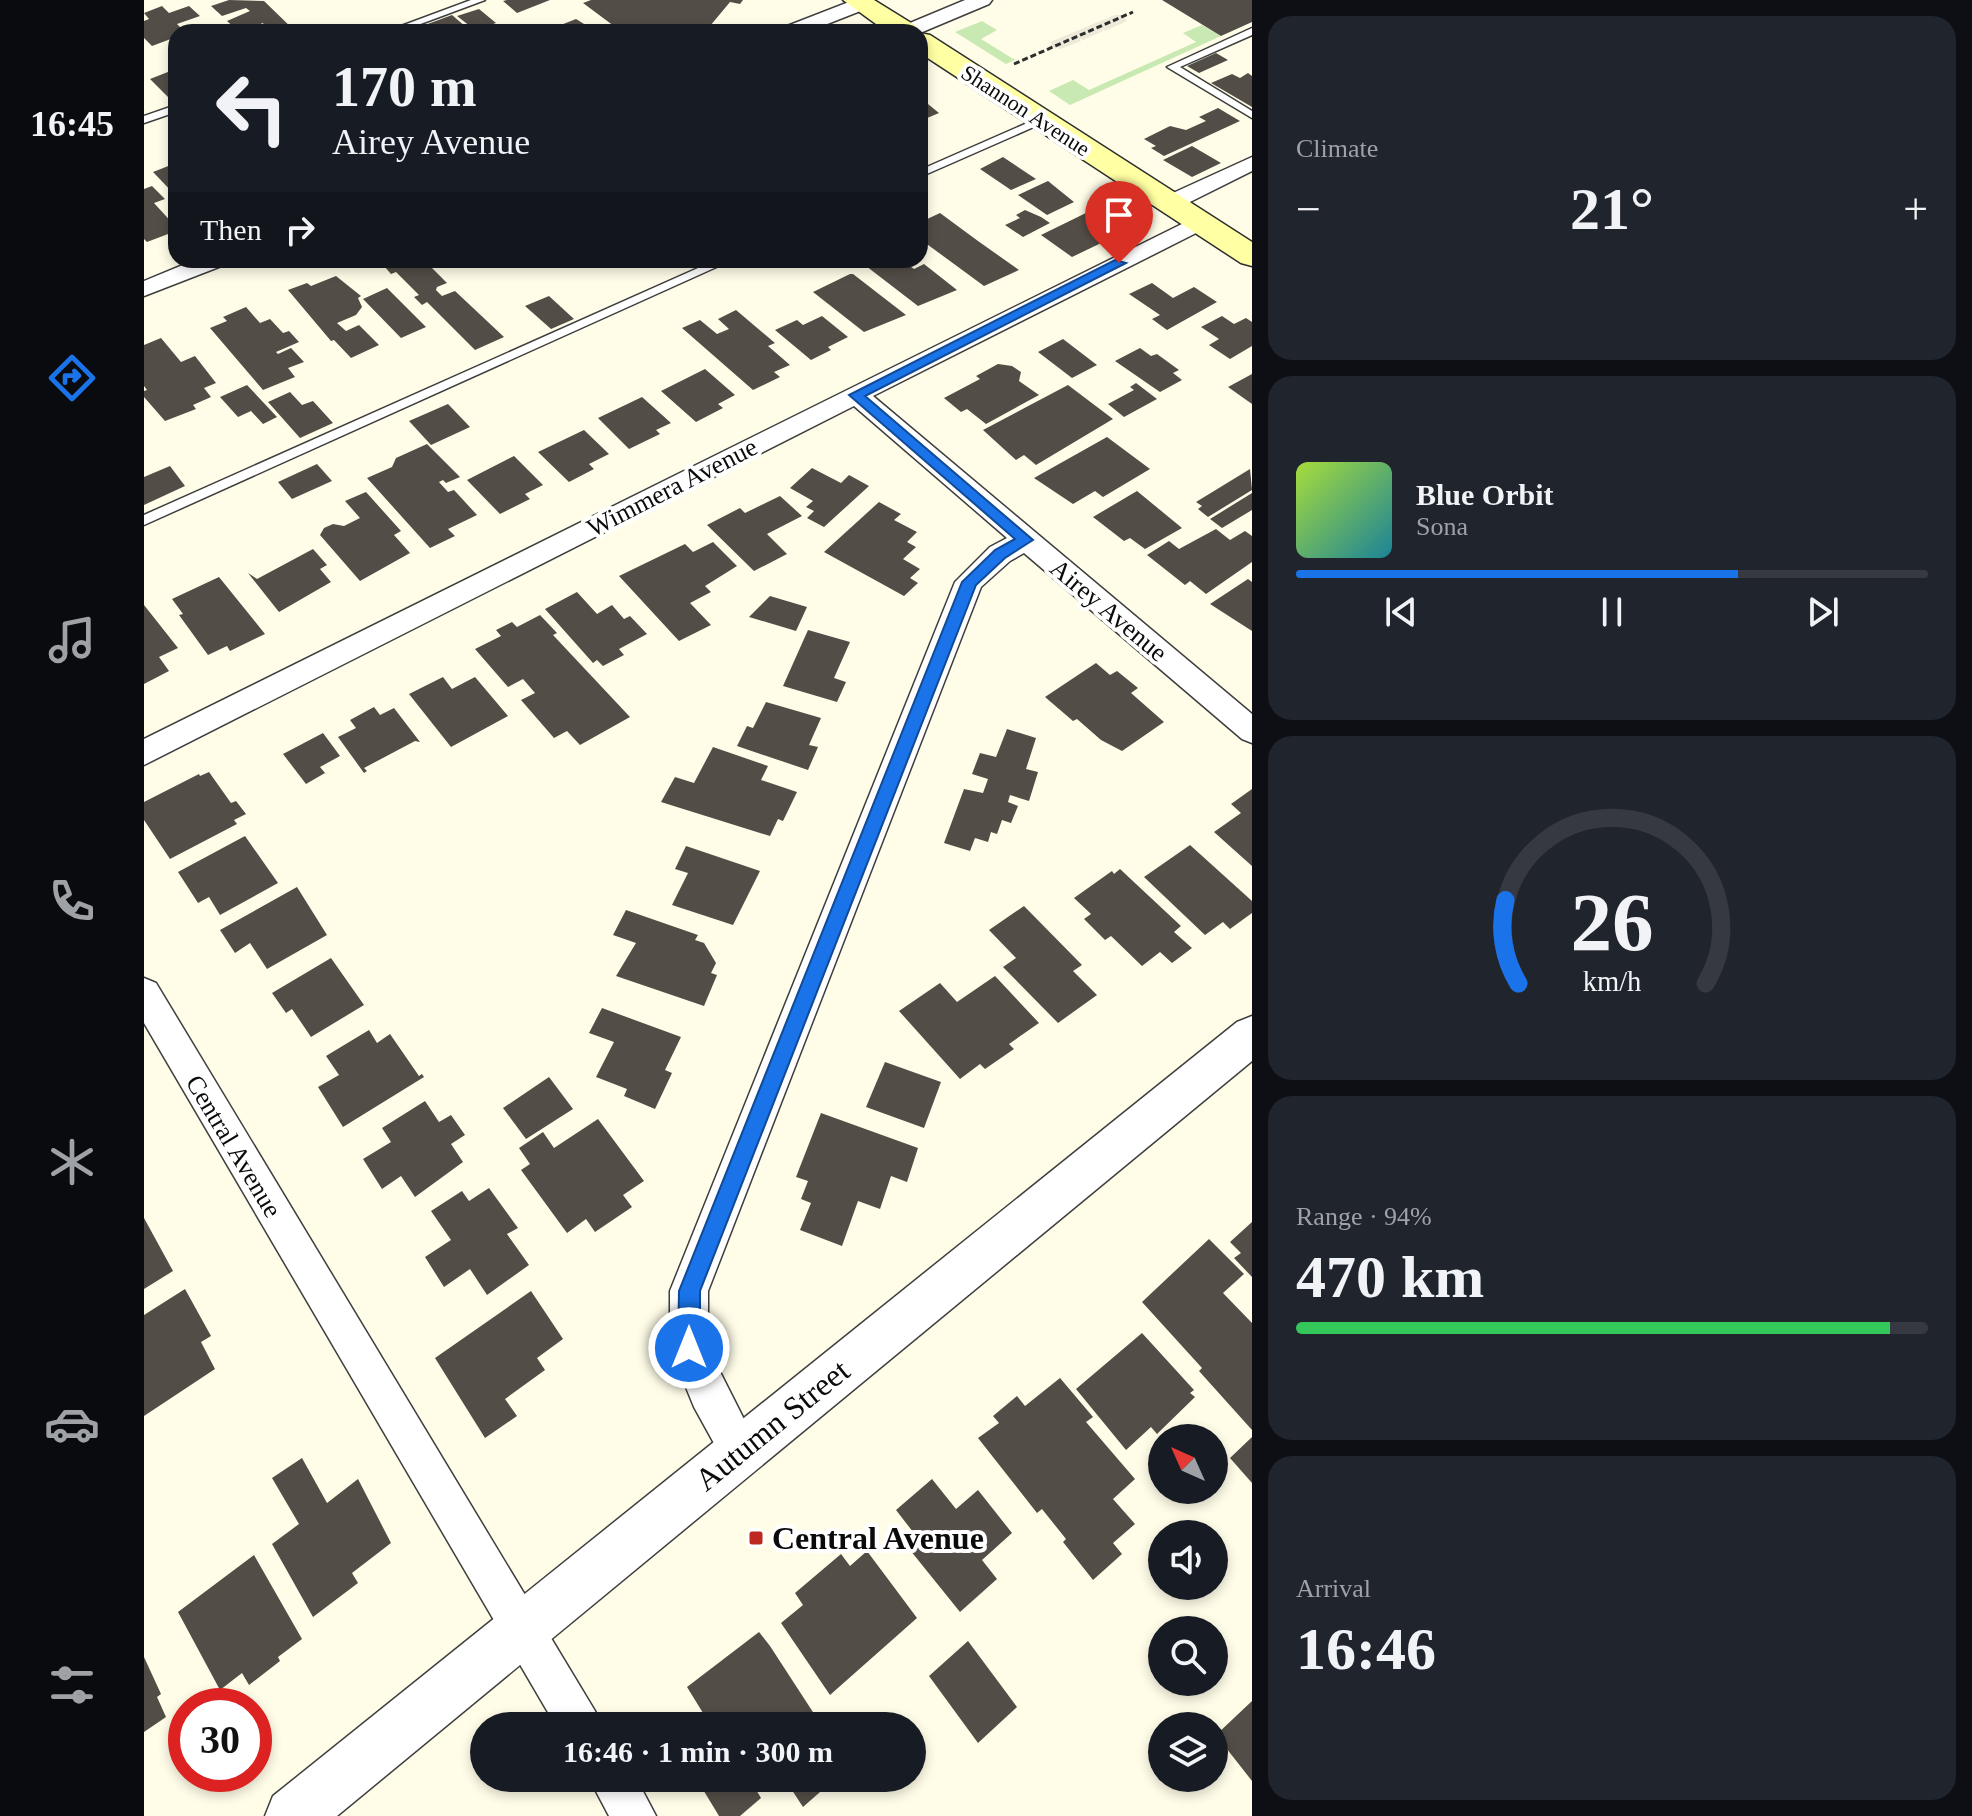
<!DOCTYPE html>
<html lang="en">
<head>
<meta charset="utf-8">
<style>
	:root { --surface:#171b24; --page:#20242c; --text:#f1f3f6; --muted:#9ea1a6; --line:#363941; --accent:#1a73e8 }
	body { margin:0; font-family:"Times New Roman",serif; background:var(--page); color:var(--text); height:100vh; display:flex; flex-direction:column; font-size:30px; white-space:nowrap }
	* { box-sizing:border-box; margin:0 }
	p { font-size:26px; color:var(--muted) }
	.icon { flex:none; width:44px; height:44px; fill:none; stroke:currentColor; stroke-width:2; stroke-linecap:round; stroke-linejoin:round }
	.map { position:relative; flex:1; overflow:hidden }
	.sheet { display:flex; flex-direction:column; gap:16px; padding:16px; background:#0d0f14; width:720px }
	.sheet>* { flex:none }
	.top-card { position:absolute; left:24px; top:24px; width:760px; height:244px; border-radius:24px; box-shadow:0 4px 12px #0003; background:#171b24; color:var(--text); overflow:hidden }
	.needle { width:52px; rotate:315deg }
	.tools { position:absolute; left:1004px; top:1424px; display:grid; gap:16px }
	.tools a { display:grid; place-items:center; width:80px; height:80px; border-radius:50%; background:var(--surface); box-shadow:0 4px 12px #0003; font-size:40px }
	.speed { position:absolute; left:24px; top:1688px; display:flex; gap:16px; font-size:40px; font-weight:700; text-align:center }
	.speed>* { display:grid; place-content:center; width:104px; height:104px; border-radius:50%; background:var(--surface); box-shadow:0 4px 12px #0003; line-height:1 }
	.speed .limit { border:12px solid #d22; background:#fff; color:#111 }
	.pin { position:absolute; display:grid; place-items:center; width:68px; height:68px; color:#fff; margin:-82px -34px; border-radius:50% 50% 50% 0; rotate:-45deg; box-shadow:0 0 8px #0007 }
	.pin .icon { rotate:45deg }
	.me { position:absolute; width:88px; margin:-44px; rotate:0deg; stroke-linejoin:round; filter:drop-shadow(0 0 6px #0008) }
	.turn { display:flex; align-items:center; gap:28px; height:168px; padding:0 32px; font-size:36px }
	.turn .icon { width:104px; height:104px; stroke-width:2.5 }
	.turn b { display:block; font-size:56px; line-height:68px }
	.then { display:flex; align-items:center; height:76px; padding:0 32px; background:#0003; gap:16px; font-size:30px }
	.big { font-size:60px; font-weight:700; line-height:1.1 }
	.sheet .card { flex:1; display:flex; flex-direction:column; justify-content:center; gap:12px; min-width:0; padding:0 28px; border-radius:24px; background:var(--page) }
	.sheet .dial { align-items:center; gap:0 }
	.dial svg { height:208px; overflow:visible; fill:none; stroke:var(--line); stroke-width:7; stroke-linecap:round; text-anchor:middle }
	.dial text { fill:var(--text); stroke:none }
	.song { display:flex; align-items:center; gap:24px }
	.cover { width:96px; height:96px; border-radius:12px; background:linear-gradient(135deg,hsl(80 70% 55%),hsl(190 70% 35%)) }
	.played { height:8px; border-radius:4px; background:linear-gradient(90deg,var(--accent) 70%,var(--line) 70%) }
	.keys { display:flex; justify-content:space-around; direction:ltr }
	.heat { display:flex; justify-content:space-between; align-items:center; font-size:44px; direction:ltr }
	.charge { height:12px; border-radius:6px; background:linear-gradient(90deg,#34c759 94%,var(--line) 0) }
	.trip { position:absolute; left:326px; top:1712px; width:456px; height:80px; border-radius:40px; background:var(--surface); box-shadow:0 4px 12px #0003; font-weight:700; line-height:80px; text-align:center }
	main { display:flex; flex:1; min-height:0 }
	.menu { display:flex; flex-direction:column; width:144px; justify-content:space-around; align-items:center; background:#090b0e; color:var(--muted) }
	.menu .icon { width:56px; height:56px }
	.menu .active { color:var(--accent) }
	.menu b { font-size:36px; color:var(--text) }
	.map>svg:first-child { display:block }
</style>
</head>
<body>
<main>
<nav class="menu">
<b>16:45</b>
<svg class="icon active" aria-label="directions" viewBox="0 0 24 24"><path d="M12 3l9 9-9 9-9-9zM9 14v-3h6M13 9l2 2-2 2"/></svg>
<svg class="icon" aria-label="music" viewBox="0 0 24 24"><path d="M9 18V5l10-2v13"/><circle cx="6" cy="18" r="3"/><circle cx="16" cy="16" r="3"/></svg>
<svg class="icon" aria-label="phone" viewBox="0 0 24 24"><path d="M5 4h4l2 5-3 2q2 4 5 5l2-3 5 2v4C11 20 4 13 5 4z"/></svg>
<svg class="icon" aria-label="climate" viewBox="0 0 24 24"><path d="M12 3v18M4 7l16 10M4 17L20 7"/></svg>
<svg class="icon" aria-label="car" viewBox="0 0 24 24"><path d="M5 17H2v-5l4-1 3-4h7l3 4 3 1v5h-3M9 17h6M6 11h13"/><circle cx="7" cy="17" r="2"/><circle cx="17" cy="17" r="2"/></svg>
<svg class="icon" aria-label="filters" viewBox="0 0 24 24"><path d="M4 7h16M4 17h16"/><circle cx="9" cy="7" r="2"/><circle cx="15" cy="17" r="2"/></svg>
</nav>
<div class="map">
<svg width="1108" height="1816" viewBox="0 0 1108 1816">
	<rect width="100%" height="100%" fill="#fffde8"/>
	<g fill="#c9e9b2">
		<path d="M838,21L853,30L837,39L871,60L862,64L811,32Z"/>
		<path d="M1058,25L1077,36L926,105L905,91L929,80L945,90L1052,42L1039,33Z"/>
	</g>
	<path fill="#edead9" d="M971,15H977L983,21L961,31L958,28L959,31L939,40L935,38L937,41L917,49L904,46L908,44L906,42Z"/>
	<g fill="#534d47">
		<path d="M85,0L120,1L152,32H116L122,29L119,23L95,32L83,21L106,11L102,8L78,16L67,6Z"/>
		<path d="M363,0H406L373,13L359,1Z"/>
		<path d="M447,0H599L596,4L586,2L561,32H478L439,3Z"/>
		<path d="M1018,0H1108V22L1077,36Z"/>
		<path d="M18,6L25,13L45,6L56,16L33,24L41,32H32V37L8,46L0,38V21L5,19L0,13Z"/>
		<path d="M335,9L352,23L331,30L313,16Z"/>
		<path d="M308,15L322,27L309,32H262Z"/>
		<path d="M432,19L453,32H399Z"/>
		<path d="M1072,53L1084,60L1055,73L1043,66Z"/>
		<path d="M29,70L32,73L30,103L6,79Z"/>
		<path d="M1104,73L1108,76V107L1067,83L1088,74L1096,78Z"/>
		<path d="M779,100L795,113L776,121V101Z"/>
		<path d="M1074,108L1096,121L1020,156L1007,148L1012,146L1000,139L1026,126L1042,130L1062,121L1055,117Z"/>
		<path d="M1048,146L1077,163L1048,177L1019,160Z"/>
		<path d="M859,157L892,179L867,190L836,169Z"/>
		<path d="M32,163V196L9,172Z"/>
		<path d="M904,181L930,202L903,215L874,195Z"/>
		<path d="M8,186L21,199L10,203L32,227V231L3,242L0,239V189Z"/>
		<path d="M881,210L897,217L906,223L879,237L861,225L876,218L872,215Z"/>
		<path d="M946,211L978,233L928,257L897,235Z"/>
		<path d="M796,213L834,241L875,270L840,286L776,239V218L779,221Z"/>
		<path d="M246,260H262L267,265L280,260L303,283L293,287L292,290L298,296L311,291L360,337L331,350L283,302L278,305L270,297L275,295L252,272L247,274L240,266L248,263Z"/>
		<path d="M734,260H758L770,269L780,264L813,290L774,306L722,266Z"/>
		<path d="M706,274H709L762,315L720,332L669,292Z"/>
		<path d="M192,276L217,296L214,298L218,307L212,315L193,323L202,331L215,325L235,345L207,358L190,340L187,341L144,290L163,283L167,286Z"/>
		<path d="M1008,283L1029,298L1050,287L1073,302L1023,330L1008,319L1016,315L985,294Z"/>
		<path d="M243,288L282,327L257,338L219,299Z"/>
		<path d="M405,296L430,319L407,329L381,306Z"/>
		<path d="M102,307L116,323L126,319L139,333L145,331L155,342L132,352L134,354L147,348L160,362L144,368L151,377L119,390L66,328L83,321L79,317Z"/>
		<path d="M592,310L631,343L624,346L646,365L630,372L636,377L609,390L538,328L556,320L573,334L585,329L574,319Z"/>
		<path d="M678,316L704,337L684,347L687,350L667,360L631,330L653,320L659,325Z"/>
		<path d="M1078,316L1090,324L1102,318L1108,322V346L1086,359L1065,345L1075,339L1057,327Z"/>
		<path d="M17,338L37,362L51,356L72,383L60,388L67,397L49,405L52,409L21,421L0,397V391L3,390L0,386V345Z"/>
		<path d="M919,339L953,365L928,378L894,352Z"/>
		<path d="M996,348L1007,356L1013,354L1035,370L1029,373L1038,380L1016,392L971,361Z"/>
		<path d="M854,364L868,366L877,372L875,381L895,395L842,424L823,409L817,412L800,398L836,379L832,376Z"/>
		<path d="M561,369L591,395L574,404L579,408L552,422L517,391Z"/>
		<path d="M1108,374V404L1084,387Z"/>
		<path d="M992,383L1013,399L980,417L964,404L990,390L986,387Z"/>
		<path d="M103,385L133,417L119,424L107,411L94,417L76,397Z"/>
		<path d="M924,385L969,419L892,465L880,455L872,460L839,430Z"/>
		<path d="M146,392L158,405L169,401L189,423L156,438L124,402Z"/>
		<path d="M498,397L527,423L512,430L516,434L485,449L454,418Z"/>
		<path d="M304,404L326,427L287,445L265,421Z"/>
		<path d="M440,430L465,454L445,464L450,469L425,482L394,452Z"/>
		<path d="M963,437L1006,469L959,497L951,491L929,504L890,478Z"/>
		<path d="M283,444L316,477L302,483L299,480L295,482L304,492L310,490L333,515L304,529L311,536L286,548L223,478L248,467L252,458Z"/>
		<path d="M370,456L399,485L381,494L386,499L356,514L323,480Z"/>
		<path d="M173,464L188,481L148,499L134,482Z"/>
		<path d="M26,466L41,486L0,505V477Z"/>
		<path d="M668,468L697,483L705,475L725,486L680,527L663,518L670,511L662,507L669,501L646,488Z"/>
		<path d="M1106,469L1108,490L1064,517L1054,509L1058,506L1052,502Z"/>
		<path d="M993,491L1038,528L1001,549L986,538L980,541L949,517Z"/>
		<path d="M222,492L257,531L250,535L266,553L216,581L176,535L180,528L189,524L200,526L216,518L201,501Z"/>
		<path d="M1108,493V510L1078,528L1066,519Z"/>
		<path d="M636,496L658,516L623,534L643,554L610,571L563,525L596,508L601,513Z"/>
		<path d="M735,502L757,514L750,520L773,532L763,542L772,547L759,559L776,569L766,578L774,583L760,596L680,552Z"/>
		<path d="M1072,529L1086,540L1101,531L1108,536V562L1062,594L1046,581L1041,585L1003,555L1025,541L1035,549Z"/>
		<path d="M569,542L593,566L561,586L567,592L546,603L567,625L535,641L475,576L541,544L549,552Z"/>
		<path d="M169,549L183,565L176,569L187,582L135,612L104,573L113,579Z"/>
		<path d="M75,577L121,634L86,651L83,646L64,655L35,615L39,614L28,599Z"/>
		<path d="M1104,579L1108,582V631L1066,604Z"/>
		<path d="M433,592L453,614L468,605L480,619L486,616L503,634L475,649L480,655L459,666L453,660L449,663L401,609Z"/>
		<path d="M626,596L663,607L652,631L605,617Z"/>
		<path d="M0,605L34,648L15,657L25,671L0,684Z"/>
		<path d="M396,615L413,633L409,635L486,717L436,745L423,731L410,738L377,700L391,693L379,679L364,687L331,649L357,636L352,630L368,622L373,627Z"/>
		<path d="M664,630L706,642L690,678L702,682L693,702L639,686Z"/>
		<path d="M952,663L966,675L973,671L994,688L987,693L1020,722L978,751L957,740L933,719L929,721L901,697Z"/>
		<path d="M299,677L308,689L331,677L364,716L307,747L265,694Z"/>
		<path d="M622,702L677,718L665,745L674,747L664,770L593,746L603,726L609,728Z"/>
		<path d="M230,707L236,715L250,708L276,742L271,741L220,768L223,771L220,773L194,737L212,728L206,720Z"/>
		<path d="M863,729L892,738L882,769L894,772L885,801L866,795L864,802L874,806L867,823L858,820L853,834L847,832L844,842L831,838L826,851L800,843L820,789L839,793L844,779L828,774L836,753L852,757Z"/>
		<path d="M179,733L196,756L176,767L181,773L162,784L139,754Z"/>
		<path d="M569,747L624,766L617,780L653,792L639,821L634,819L626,836L517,802L531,777L550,783Z"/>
		<path d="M65,772L87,803L92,801L102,814L90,820L93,824L26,859L0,820V802L55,774L56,776Z"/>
		<path d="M1108,789V866L1070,832L1097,813L1087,804Z"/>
		<path d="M101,836L134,883L76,915L65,897L54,903L34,872Z"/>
		<path d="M1046,845L1108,901V913L1086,929L1079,922L1061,935L1000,877Z"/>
		<path d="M542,846L616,871L589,925L528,905L544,873L531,869Z"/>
		<path d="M976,869L1037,926L1030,932L1048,948L1028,963L1016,952L998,966L967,936L961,940L940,919L947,914L930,898L968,871L970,874Z"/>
		<path d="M153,887L183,935L123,969L106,943L91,953L76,930Z"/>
		<path d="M880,906L938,965L929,971L953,995L914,1023L859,967L872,958L845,930Z"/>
		<path d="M482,910L554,935L551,940L560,943L572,963L567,973L573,975L560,1006L472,976L492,943L469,935Z"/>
		<path d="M187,958L220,1005L167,1037L148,1009L142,1013L128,993Z"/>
		<path d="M851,976L895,1023L865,1044L870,1049L841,1069L836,1064L816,1079L755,1011L796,983L813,1002Z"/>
		<path d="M458,1008L537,1037L521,1070L528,1073L511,1109L480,1096L483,1089L452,1077L470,1042L445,1033Z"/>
		<path d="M225,1030L233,1043L246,1034L275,1076L278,1074L280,1077L199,1127L174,1087L195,1075L182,1056Z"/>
		<path d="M741,1062L797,1082L780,1128L722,1107Z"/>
		<path d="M405,1077L429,1109L382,1139L359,1108Z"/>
		<path d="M281,1101L295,1122L307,1115L321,1135L307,1144L319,1162L271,1197L257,1176L238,1189L219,1159L247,1142L238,1128Z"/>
		<path d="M677,1113L774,1148L763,1182L747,1176L736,1209L714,1201L698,1246L656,1230L667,1203L657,1199L664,1181L652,1177Z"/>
		<path d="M454,1119L500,1181L479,1195L488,1207L451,1232L442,1219L423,1233L377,1170L386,1164L375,1148L399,1132L410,1148Z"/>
		<path d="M345,1188L374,1228L363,1234L385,1265L343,1295L326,1269L300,1287L281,1257L307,1240L287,1211L318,1191L325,1201Z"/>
		<path d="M0,1218L29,1271L0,1289Z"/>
		<path d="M1108,1222V1277L1090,1258L1097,1253L1086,1242Z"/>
		<path d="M1065,1239L1100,1274L1079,1293L1108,1323V1430L1055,1371L1058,1368L998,1302Z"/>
		<path d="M41,1289L67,1336L57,1342L71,1369L0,1416V1315Z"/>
		<path d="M387,1291L419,1339L393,1358L401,1370L361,1399L373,1416L341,1438L291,1358Z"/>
		<path d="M998,1333L1050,1390L1046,1393L1051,1397L1013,1434L1007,1427L982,1450L932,1389Z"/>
		<path d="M916,1378L949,1417L942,1422L991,1479L969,1499L991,1524L969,1543L978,1554L949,1580L919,1542L922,1539L898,1509L893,1513L834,1438L855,1423L849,1416L873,1396L881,1406Z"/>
		<path d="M1108,1437V1483L1086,1458Z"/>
		<path d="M158,1458L183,1503L214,1479L247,1543L208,1573L214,1583L169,1617L128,1544L155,1524L128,1478Z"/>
		<path d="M788,1479L812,1509L834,1490L868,1533L838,1560L853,1579L816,1612L766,1550L776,1541L752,1510Z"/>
		<path d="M723,1551L773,1618L686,1695L637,1623L659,1605L651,1593L697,1554L706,1566Z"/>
		<path d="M110,1555L158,1639L134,1657L136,1661L105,1685L98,1673L76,1690L34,1612Z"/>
		<path d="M615,1632L626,1646L678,1726H567L543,1687Z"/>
		<path d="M824,1641L873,1707L834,1743L785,1676Z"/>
		<path d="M0,1657L17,1694L13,1697L22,1717L0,1732Z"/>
		<path d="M1108,1701V1781L1072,1735Z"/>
		<path d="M552,1778H605L617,1798L596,1816H575Z"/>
		<path d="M640,1778H692L659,1807Z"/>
	</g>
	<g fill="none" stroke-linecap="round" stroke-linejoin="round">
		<defs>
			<g id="service">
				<path d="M327,0H341L255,32H241Z"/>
				<path d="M1108,28V35L1036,67L1108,111V118L1023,67Z"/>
				<path d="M32,105V112L0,123V116Z"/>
				<path d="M897,117L902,120L901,122L776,177V170Z"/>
				<path d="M572,260H588L0,525V515Z"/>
			</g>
			<g id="minor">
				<path d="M710,0H724L727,4L724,8L663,32H635L638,28Z"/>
				<path d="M821,0H848L845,4L776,33L751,32L754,28Z"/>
				<path d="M1108,157V171L1034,208H1018L1015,203L1018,198Z"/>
				<path d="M1056,215L1067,222L1064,227L729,396L1108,714V743L1098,739L880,553L866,561L837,587L564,1291V1348L616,1451L610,1465L596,1471L582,1465L550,1407L526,1348V1291L811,582L846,547L863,538L710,406L0,765V739Z"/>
				<path d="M51,260H83L80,265L0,296V281Z"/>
				<path d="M0,978L12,983L451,1711L458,1726H412L0,1023Z"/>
				<path d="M445,1778H492L512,1816H465Z"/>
			</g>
			<path id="tertiary" d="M1108,1016V1061L193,1816H121L129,1796L1093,1022Z"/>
			<g id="secondary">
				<path d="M699,0H730L772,26L776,32H743Z"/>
				<path d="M776,33L786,35L1108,242V266L1097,263L776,53Z"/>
			</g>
		</defs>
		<use href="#service" stroke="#3e3e3e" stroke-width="3"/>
		<use href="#minor" stroke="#3e3e3e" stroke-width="3"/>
		<use href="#tertiary" stroke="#3e3e3e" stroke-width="3"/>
		<use href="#secondary" stroke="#2d2d2d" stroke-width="3"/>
		<path stroke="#2d2d2d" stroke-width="3" stroke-dasharray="6 3" stroke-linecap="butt" d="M870,64L989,12"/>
		<use href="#service" fill="#fff" fill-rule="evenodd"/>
		<use href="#minor" fill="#fff" fill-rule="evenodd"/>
		<use href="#tertiary" fill="#fff" fill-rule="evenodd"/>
		<use href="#secondary" fill="#ffffa3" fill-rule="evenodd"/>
	</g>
	<path fill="#1a73e8" stroke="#114b97" stroke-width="2" d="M971,260L982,263L721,396L889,540L861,558L832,585L556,1291V1348L552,1356L545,1359L537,1356L534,1348L535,1291L818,582L851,550L871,539L705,395Z"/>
	<rect fill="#bd2920" stroke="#fff" stroke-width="3" x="604" y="1530" width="16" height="16" rx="4"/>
	<g text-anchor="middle" stroke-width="8" stroke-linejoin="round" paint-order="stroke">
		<g font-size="22" fill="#0b0b0b" stroke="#fff">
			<text transform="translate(882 110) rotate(33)" y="8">Shannon Avenue</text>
		</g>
		<g font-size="26" fill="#0b0b0b" stroke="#fff">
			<text transform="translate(528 487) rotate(-27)" y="9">Wimmera Avenue</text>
			<text transform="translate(965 610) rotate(40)" y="9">Airey Avenue</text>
			<text transform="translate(90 1146) rotate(59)" y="9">Central Avenue</text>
		</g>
		<g font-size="32" fill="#0b0b0b" stroke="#fff">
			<text transform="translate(628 1425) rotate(-39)" y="11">Autumn Street</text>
		</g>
		<g font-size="32" font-weight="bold" fill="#0b0b0b" stroke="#fff" text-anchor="start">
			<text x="628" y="1549">Central Avenue</text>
		</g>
	</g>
</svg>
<div class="tools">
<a><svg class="needle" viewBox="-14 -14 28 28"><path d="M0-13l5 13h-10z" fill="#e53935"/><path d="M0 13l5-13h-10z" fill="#9ea1a6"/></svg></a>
<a><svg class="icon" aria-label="sound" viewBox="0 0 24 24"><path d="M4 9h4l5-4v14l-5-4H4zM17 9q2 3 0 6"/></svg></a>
<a><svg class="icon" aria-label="search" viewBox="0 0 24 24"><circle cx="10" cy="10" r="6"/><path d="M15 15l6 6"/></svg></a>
<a><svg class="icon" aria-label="layers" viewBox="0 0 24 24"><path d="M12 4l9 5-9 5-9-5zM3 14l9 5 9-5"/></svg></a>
</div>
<div class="speed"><div class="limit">30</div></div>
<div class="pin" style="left:975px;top:263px;background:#d93025"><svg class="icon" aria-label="arrive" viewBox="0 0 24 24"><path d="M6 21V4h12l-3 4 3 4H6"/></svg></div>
<svg class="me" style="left:545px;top:1348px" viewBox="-20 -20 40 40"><circle r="17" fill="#1a73e8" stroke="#fff" stroke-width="3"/><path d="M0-11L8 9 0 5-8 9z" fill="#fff"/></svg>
<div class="trip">16:46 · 1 min · 300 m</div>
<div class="top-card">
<div class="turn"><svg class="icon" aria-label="left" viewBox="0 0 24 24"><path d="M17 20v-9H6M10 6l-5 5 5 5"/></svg><div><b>170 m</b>Airey Avenue</div></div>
<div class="then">Then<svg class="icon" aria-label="right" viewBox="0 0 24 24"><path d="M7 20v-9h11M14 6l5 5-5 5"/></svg></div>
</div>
</div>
<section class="sheet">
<div class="card"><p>Climate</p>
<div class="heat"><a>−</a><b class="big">21°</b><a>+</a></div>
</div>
<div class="card">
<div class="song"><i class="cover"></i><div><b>Blue Orbit</b><p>Sona</p></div></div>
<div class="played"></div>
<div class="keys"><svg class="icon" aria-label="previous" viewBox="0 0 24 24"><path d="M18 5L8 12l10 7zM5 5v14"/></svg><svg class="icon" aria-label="pause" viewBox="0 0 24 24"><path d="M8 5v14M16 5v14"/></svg><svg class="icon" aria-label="next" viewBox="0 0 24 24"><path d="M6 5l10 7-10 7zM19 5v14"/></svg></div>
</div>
<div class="card dial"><svg viewBox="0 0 100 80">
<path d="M14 69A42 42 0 1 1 86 69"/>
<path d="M14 69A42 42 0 0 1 9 37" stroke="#1a73e8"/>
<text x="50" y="56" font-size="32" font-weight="700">26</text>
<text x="50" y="72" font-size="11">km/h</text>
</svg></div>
<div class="card"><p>Range · 94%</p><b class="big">470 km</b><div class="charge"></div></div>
<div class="card"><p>Arrival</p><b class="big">16:46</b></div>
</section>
</main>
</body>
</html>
